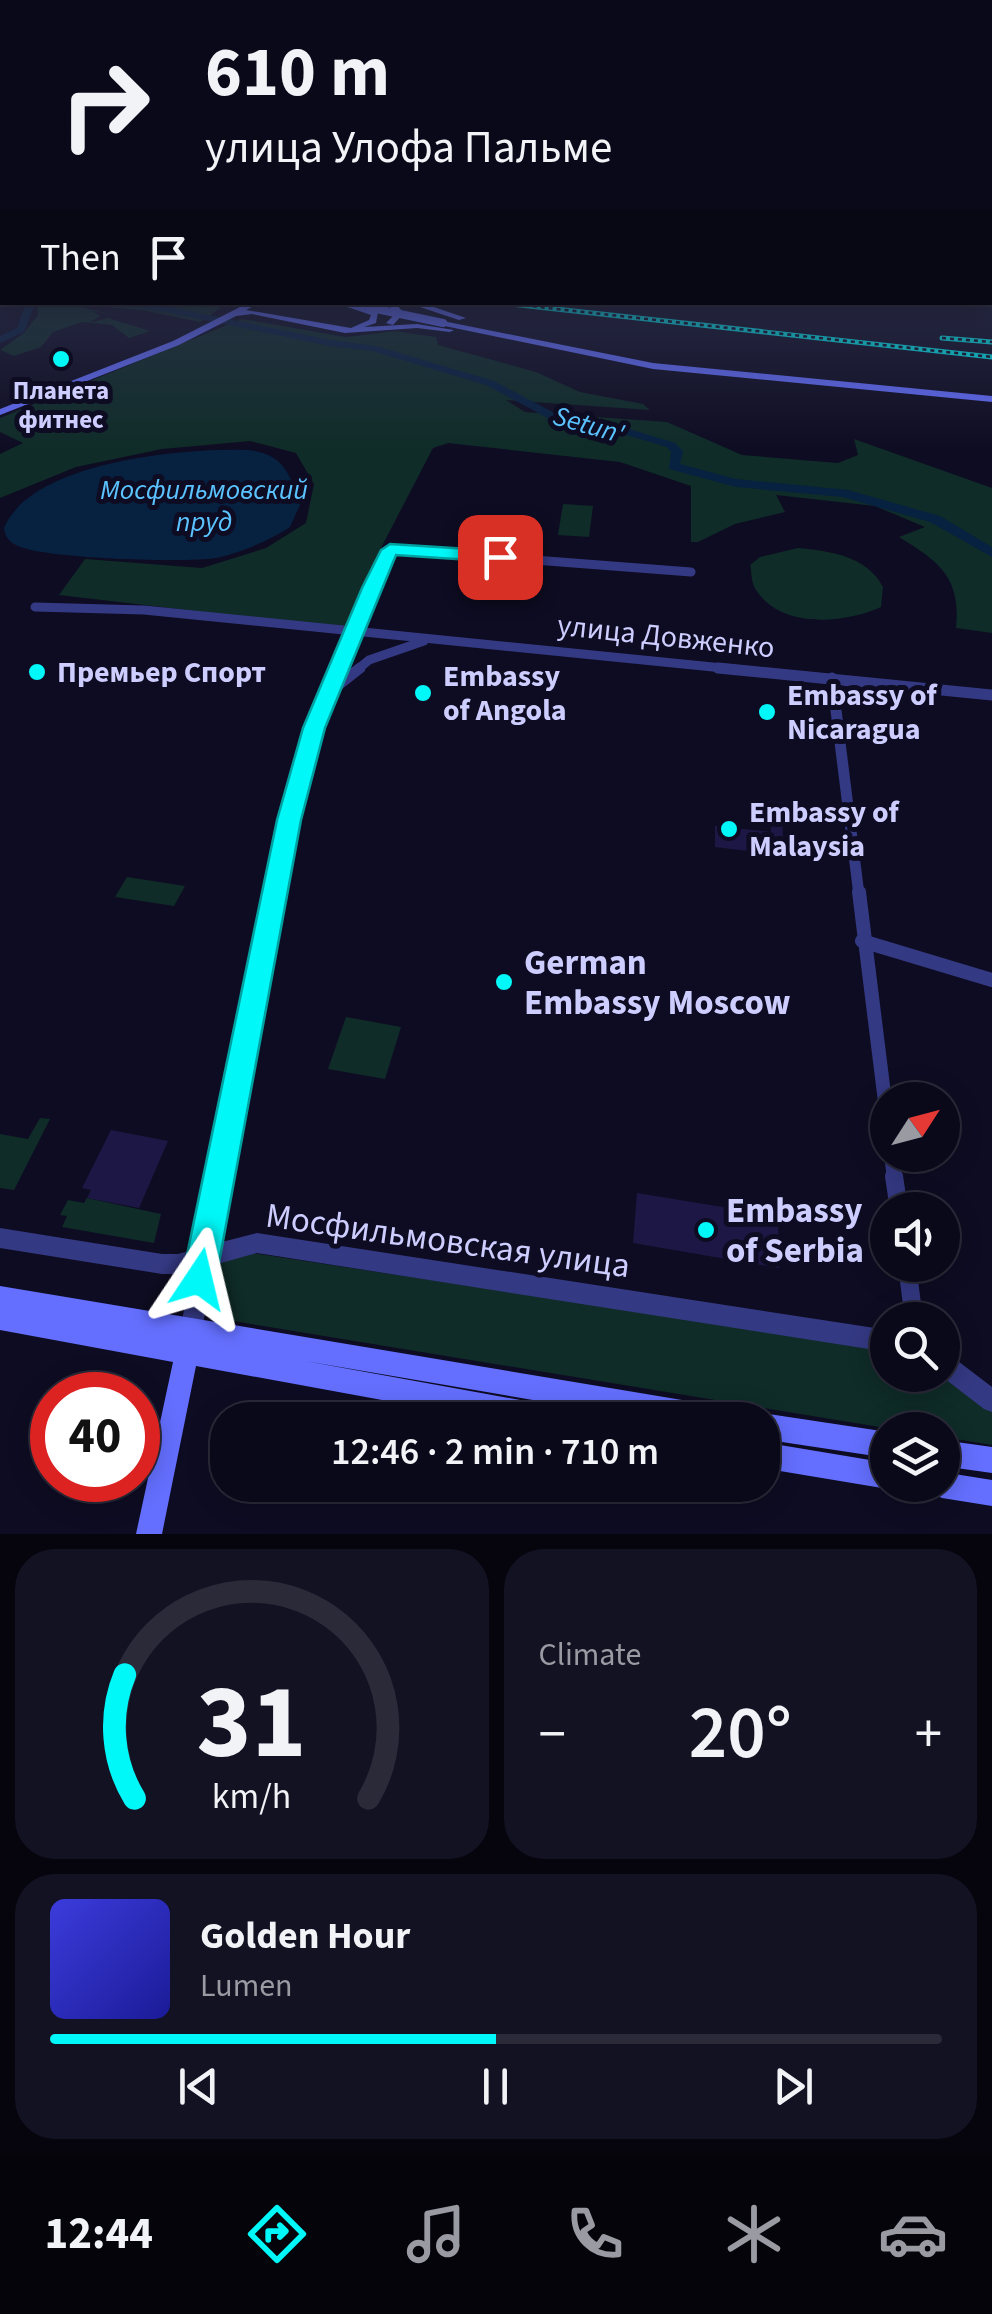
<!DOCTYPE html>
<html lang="en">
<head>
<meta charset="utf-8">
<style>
	:root { --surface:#0a091a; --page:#131223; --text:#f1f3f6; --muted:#999aa2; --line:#2a2a39; --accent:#00f8f8 }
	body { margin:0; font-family:"Source Sans 3",sans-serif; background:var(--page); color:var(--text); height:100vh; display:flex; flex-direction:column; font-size:38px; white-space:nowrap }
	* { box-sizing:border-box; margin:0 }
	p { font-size:32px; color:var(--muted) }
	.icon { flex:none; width:55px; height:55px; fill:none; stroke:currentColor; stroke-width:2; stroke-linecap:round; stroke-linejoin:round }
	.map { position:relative; height:1534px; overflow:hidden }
	.side { display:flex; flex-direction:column; gap:15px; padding:15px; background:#06050e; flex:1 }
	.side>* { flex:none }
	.hud { position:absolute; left:0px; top:0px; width:992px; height:305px; box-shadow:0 5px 25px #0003,0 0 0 2px var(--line); background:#0a091a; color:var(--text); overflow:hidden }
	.needle { width:65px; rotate:54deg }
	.fabs { position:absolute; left:870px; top:1082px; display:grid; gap:20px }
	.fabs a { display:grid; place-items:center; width:90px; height:90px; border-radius:50%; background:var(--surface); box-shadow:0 5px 25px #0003,0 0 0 2px var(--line); font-size:50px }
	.speed { position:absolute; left:30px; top:1372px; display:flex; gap:20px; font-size:50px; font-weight:700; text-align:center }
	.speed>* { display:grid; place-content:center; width:130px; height:130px; border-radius:50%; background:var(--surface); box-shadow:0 5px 25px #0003,0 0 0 2px var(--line); line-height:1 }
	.speed .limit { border:15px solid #d22; background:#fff; color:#111 }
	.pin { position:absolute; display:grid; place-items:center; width:85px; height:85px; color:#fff; margin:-42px; border-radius:20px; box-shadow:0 5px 15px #0006 }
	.me { position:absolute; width:110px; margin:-55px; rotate:10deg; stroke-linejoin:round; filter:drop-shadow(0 0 8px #0008) }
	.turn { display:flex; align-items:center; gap:35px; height:210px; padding:0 40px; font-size:45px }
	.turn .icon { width:130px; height:130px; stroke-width:2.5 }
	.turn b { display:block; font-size:70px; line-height:85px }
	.then { display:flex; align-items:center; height:95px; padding:0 40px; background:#0003; gap:20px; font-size:38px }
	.big { font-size:75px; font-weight:600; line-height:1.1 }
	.side .card { flex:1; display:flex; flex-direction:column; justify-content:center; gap:15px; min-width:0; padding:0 35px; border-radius:40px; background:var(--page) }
	.side .dial { align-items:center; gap:0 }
	.dial svg { height:260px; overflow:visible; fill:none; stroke:var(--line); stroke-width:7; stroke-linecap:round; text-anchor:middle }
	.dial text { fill:var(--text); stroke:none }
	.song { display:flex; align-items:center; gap:30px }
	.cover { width:120px; height:120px; border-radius:15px; background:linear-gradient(135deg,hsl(240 70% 55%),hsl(240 70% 35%)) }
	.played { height:10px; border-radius:5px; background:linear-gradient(90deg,var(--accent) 50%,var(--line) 50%) }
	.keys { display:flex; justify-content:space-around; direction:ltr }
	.heat { display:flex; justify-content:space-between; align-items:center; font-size:55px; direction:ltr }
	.side .tiles { flex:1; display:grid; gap:15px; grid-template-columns:1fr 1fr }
	.card:last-child { grid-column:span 2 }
	.trip { position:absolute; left:210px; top:1402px; width:570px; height:100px; border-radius:40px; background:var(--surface); box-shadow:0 5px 25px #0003,0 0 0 2px var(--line); font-weight:600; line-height:100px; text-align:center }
	.dock { display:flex; height:160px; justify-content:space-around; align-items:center; background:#04040a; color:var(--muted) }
	.dock .icon { width:70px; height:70px }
	.dock .on { color:var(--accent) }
	.dock b { font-size:45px; color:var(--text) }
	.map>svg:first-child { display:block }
</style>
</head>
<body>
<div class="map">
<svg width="992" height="1534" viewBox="0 0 992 1534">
	<rect width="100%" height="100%" fill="#0e0c22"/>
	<g fill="#0f2c28">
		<path d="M46,303L55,304L56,302L227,303L200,322L142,310L62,303L116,315L93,311L100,316L89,323L108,318L150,331L129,338L112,325L82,322L53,332L41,347L14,356L0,350L24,333L38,315L37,307Z"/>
		<path d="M242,319L346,337L395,331L436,337L438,345L536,372L580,392L643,404L650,410L506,400L525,412L667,422L742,455L838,463L858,455L854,439L992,488V633L956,628C961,578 940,562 899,537L925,527L875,506L776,495L785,512L735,524L698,542H691V486L620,462L448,443L433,448L382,546L350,629L59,595L85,559L202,568L266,548L306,523L314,484L296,453L250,441L162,449L76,467L0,498V454L23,443L0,432V418Z"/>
		<path d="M563,504L593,506L589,537L558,535Z"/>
		<path d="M798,548C830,551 867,556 883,587L881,607C846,623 782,630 756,590C750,581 752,568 750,565L760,557Z"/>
		<path d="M127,877L185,886L174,906L115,897Z"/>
		<path d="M346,1017L401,1027L385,1079L328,1069Z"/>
		<path d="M40,1118L50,1119L14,1190L0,1188V1134L28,1139Z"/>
		<path d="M87,1198L161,1214L154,1243L62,1227L67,1216L60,1215L68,1200L84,1203Z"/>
		<path d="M245,1252L887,1349L888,1375H942L992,1410V1445L943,1437L942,1430H898L227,1320C205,1309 198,1277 222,1261C228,1257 238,1255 245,1252Z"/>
	</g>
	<path fill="#072140" d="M248,450C284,454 290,474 300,505L290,527C271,540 237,554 216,558C186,563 41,559 16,545C8,541 5,536 4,528C32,461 184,448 248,450Z"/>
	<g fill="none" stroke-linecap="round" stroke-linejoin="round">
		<g fill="#072140" fill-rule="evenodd">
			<rect x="0" y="243" width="2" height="4"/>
			<path d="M31,302H41L33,309L24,332L0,343V336L17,328L24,308Z"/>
			<path d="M100,302L161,305L330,340L376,346L494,381L564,418L629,429L675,443L683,451L680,464L736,479L848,490L940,516L992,547V557L930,522L843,497L736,487L669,469L671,452L667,447L623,434L557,423L486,385L372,351L330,346L161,311Z"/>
		</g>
	</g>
	<g fill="#1c1744">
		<path d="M760,801L817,804L819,821L782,816L783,836L820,840L821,860L715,847V826L771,832L770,815L760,814Z"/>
		<path d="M111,1130L168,1141L139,1208L87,1198L91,1190L82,1188Z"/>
		<path d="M637,1193L778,1216L779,1268L633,1243Z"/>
	</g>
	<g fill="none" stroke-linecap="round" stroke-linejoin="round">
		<g stroke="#343983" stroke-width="9">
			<path d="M35,607L144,610L743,670"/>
			<path d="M356,633L390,549L691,572"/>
			<path d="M357,670L369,660L424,641"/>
		</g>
		<g stroke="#343983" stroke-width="11">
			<path d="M718,668L992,695"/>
			<path d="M832,678L859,895"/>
			<path d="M332,690L360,668"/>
		</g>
		<g stroke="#343983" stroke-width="14">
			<path d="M859,892L888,1126"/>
			<path d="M862,941L992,980"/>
			<path d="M891,1155L894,1178"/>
		</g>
		<g stroke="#343983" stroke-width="18">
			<path d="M894,1176L899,1210"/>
			<path d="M907,1265L914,1320"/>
		</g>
		<g fill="#343983" fill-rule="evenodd">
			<path d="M356,629L362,633L321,728L296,819L218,1243L257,1233L888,1330V1352L257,1253L214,1265L201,1335L198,1343L190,1346L182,1343L179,1335L192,1271L178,1274H162L0,1248V1228L162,1254H178L196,1249L282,819L307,728L350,633Z"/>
			<path d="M942,1352L950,1355L992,1387V1412L984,1409L940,1375H942Z"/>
		</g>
		<g fill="#646fff" fill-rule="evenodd">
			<rect x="0" y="283" width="2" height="4"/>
			<path d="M250,302H261L246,310L351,328L369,320L371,315L333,302H347L378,312L376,323L364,327L417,324L454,330L450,332L417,328L345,333L252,314L236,316L179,345L0,415V409L173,341Z"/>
			<path d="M385,302H394L404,313L393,325L386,323L396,313Z"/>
			<path d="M405,302H419L466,318L459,320Z"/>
			<path d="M443,321L653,363L992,396V402L653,369L440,325L439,323Z"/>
			<path d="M0,1286L724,1407L733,1411L737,1420H650L305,1361L559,1407L568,1411L572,1420H491L196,1366L162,1534H136L173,1362L0,1330Z"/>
			<path d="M762,1413L888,1432V1458L762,1439V1420H752Z"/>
			<path d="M942,1440L992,1447V1473L942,1466Z"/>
			<path d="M762,1442L888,1463V1485H897L888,1489L762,1468Z"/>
			<path d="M942,1472L992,1480V1506L942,1498L933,1494L929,1485H942Z"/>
		</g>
		<defs>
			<g id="rail">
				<path d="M493,302L992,357"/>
				<path d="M942,338L992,342"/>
			</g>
		</defs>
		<use href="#rail" stroke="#00f8f8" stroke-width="5"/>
		<use href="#rail" stroke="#0e0c22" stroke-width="2.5" stroke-dasharray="4" stroke-linecap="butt"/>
		<path stroke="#646fff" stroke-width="8" d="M343,302L443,323"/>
	</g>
	<linearGradient id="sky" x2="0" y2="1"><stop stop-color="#080713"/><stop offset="0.52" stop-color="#30344f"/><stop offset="1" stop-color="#30344f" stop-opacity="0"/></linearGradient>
	<rect width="992" height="451" fill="url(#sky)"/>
	<path fill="#00f8f8" stroke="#00a1a1" stroke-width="2.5" d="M390,544L500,551L509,557L500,562L396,555L325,728L301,820L216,1279L211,1292L199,1297L187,1292L182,1279L277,820L303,728L362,588L381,550Z"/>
	<g fill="#00f8f8" stroke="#0e0c22" stroke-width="4">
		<circle cx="61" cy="359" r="10"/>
		<circle cx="37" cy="672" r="10"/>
		<circle cx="423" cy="693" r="10"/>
		<circle cx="767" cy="712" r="10"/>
		<circle cx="729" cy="829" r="10"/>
		<circle cx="504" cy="982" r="10"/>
		<circle cx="706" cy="1230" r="10"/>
	</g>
	<g text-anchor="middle" stroke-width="10" stroke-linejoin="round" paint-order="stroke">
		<g font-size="25" font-weight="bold" fill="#cdcdff" stroke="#0e0c22">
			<text x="61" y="399">Планета<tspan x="61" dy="29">фитнес</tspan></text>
		</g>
		<g font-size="28" font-style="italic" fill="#5bc3ff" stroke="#0e0c22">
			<text transform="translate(589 424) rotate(16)" y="10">Setun'</text>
			<text x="204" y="499">Мосфильмовский<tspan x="204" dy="32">пруд</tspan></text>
		</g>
		<g font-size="30" fill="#cdcdff" stroke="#0e0c22">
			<text transform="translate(666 636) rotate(6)" y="10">улица Довженко</text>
		</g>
		<g font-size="30" font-weight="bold" fill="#cdcdff" stroke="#0e0c22" text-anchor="start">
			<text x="57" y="682">Премьер Спорт</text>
			<text x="443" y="686">Embassy<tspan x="443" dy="34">of Angola</tspan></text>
			<text x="787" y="705">Embassy of<tspan x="787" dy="34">Nicaragua</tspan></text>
			<text x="749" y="822">Embassy of<tspan x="749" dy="34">Malaysia</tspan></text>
		</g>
		<g font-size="35" font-weight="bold" fill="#cdcdff" stroke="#0e0c22" text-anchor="start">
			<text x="524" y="974">German<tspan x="524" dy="40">Embassy Moscow</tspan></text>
			<text x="726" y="1222">Embassy<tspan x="726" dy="40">of Serbia</tspan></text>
		</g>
		<g font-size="35" fill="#cdcdff" stroke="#0e0c22">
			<text transform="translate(448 1240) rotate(8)" y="12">Мосфильмовская улица</text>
		</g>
	</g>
</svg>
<div class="fabs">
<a><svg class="needle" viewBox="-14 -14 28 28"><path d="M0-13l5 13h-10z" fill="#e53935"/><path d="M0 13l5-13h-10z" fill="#999aa2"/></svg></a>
<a><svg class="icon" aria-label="sound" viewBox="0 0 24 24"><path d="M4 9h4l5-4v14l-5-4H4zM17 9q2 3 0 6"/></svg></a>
<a><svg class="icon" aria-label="search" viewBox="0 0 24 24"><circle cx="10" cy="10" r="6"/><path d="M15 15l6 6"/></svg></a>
<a><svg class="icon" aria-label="layers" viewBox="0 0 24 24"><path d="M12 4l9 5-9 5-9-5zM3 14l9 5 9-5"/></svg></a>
</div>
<div class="speed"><div class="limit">40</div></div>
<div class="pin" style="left:500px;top:557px;background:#d93025"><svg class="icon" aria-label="arrive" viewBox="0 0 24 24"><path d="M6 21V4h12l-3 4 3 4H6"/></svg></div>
<svg class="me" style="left:199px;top:1279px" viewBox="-20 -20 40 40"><path d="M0-17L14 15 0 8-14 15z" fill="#00f8f8" stroke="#fff" stroke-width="4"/></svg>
<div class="trip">12:46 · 2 min · 710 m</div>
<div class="hud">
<div class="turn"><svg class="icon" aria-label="right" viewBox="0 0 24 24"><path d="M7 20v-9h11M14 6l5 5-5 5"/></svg><div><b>610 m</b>улица Улофа Пальме</div></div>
<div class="then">Then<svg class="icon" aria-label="arrive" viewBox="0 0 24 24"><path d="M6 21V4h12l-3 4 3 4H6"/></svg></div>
</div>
</div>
<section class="side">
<div class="tiles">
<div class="card dial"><svg viewBox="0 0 100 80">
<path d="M14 69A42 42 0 1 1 86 69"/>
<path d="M14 69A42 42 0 0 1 11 31" stroke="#00f8f8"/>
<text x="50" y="56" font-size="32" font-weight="700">31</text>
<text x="50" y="72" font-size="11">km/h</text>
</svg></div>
<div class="card"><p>Climate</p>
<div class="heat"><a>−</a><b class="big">20°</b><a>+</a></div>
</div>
<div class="card">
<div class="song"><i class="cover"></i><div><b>Golden Hour</b><p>Lumen</p></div></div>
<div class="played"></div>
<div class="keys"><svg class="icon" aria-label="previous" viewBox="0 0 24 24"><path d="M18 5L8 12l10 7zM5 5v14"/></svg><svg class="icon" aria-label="pause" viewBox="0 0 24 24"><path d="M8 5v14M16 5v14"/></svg><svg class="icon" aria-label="next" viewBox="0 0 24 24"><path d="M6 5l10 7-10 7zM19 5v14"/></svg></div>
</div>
</div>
</section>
<nav class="dock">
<b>12:44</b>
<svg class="icon on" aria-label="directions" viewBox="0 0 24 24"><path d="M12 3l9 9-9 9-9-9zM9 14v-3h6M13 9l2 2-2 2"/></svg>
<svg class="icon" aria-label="music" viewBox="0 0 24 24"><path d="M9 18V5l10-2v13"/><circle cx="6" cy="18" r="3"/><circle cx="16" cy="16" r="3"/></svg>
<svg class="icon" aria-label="phone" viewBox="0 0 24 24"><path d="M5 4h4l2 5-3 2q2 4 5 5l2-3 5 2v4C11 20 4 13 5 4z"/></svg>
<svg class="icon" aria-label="climate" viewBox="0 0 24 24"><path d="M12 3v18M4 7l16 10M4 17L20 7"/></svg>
<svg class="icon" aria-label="car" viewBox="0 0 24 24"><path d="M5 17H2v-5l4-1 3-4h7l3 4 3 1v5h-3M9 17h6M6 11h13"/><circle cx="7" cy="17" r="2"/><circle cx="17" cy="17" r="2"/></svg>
</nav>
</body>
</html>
